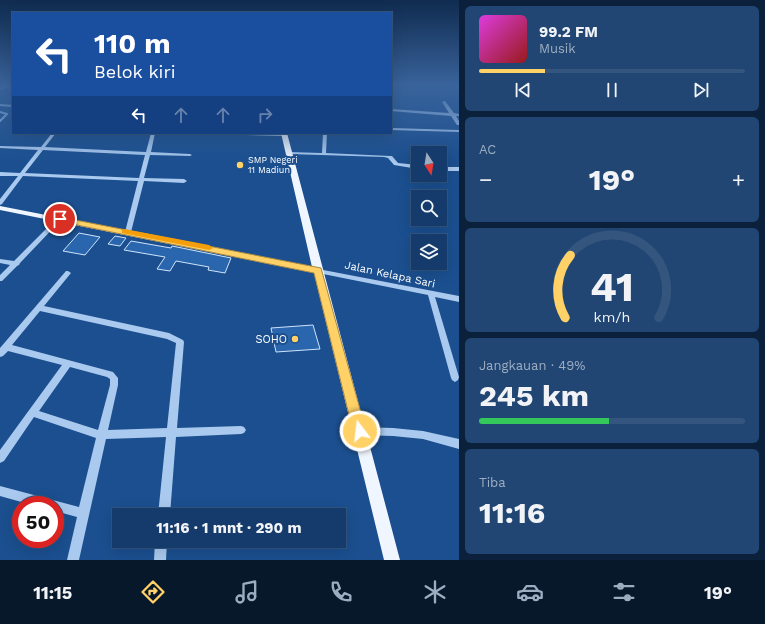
<!DOCTYPE html>
<html lang="id">
<head>
<meta charset="utf-8">
<style>
	:root { --surface:#143b6b; --page:#214673; --text:#f1f3f6; --muted:#9dadc1; --line:#33557e; --accent:#ffd166 }
	body { margin:0; font-family:"Work Sans",sans-serif; background:var(--page); color:var(--text); height:100vh; display:flex; flex-direction:column; font-size:15px; white-space:nowrap }
	* { box-sizing:border-box; margin:0 }
	p { font-size:13px; color:var(--muted) }
	.icon { flex:none; width:22px; height:22px; fill:none; stroke:currentColor; stroke-width:2; stroke-linecap:round; stroke-linejoin:round }
	.map { position:relative; flex:1; overflow:hidden }
	.drawer { display:flex; flex-direction:column; gap:6px; padding:6px; background:#0b203b; width:306px }
	.drawer>* { flex:none }
	.hud { position:absolute; left:12px; top:12px; width:380px; height:122px; border-radius:0px; box-shadow:0 4px 16px #0002,0 0 0 1px var(--line); background:#1a4fa0; color:#fff; overflow:hidden }
	.needle { width:26px; rotate:168deg }
	.fabs { position:absolute; left:411px; top:146px; display:grid; gap:8px }
	.fabs a { display:grid; place-items:center; width:36px; height:36px; border-radius:0px; background:var(--surface); box-shadow:0 4px 16px #0002,0 0 0 1px var(--line); font-size:20px }
	.speed { position:absolute; left:12px; top:496px; display:flex; gap:8px; font-size:20px; font-weight:700; text-align:center }
	.speed>* { display:grid; place-content:center; width:52px; height:52px; border-radius:50%; background:var(--surface); box-shadow:0 4px 16px #0002,0 0 0 1px var(--line); line-height:1 }
	.speed .limit { border:6px solid #d22; background:#fff; color:#111 }
	.pin { position:absolute; display:grid; place-items:center; width:34px; height:34px; color:#fff; margin:-17px; border:2px solid #fff; border-radius:50%; box-shadow:0 1px 4px #0007 }
	.me { position:absolute; width:44px; margin:-22px; rotate:345deg; stroke-linejoin:round; filter:drop-shadow(0 0 3px #0008) }
	.turn { display:flex; align-items:center; gap:14px; height:84px; padding:0 16px; font-size:18px }
	.turn .icon { width:52px; height:52px; stroke-width:2.5 }
	.turn b { display:block; font-size:28px; line-height:34px }
	.lanes { display:flex; align-items:center; height:38px; padding:0 16px; background:#0003; justify-content:center; gap:20px; direction:ltr }
	.lanes .off { opacity:.35 }
	.big { font-size:30px; font-weight:700; line-height:1.1 }
	.drawer .tile { flex:1; display:flex; flex-direction:column; justify-content:center; gap:6px; min-width:0; padding:0 14px; border-radius:6px; background:var(--page) }
	.drawer .dial { align-items:center; gap:0 }
	.dial svg { height:104px; overflow:visible; fill:none; stroke:var(--line); stroke-width:7; stroke-linecap:round; text-anchor:middle }
	.dial text { fill:var(--text); stroke:none }
	.song { display:flex; align-items:center; gap:12px }
	.cover { width:48px; height:48px; border-radius:6px; background:linear-gradient(135deg,hsl(300 70% 55%),hsl(0 70% 35%)) }
	.played { height:4px; border-radius:2px; background:linear-gradient(90deg,var(--accent) 25%,var(--line) 25%) }
	.keys { display:flex; justify-content:space-around; direction:ltr }
	.heat { display:flex; justify-content:space-between; align-items:center; font-size:22px; direction:ltr }
	.charge { height:6px; border-radius:3px; background:linear-gradient(90deg,#34c759 49%,var(--line) 0) }
	.trip { position:absolute; left:112px; top:508px; width:234px; height:40px; border-radius:0px; background:var(--surface); box-shadow:0 4px 16px #0002,0 0 0 1px var(--line); font-weight:700; line-height:40px; text-align:center }
	.tab-bar { display:flex; height:64px; justify-content:space-around; align-items:center; background:#08182b; color:var(--muted) }
	.tab-bar .icon { width:28px; height:28px }
	.tab-bar .current { color:var(--accent) }
	.tab-bar b { font-size:18px; color:var(--text) }
	main { display:flex; flex:1; min-height:0 }
	.map>svg:first-child { display:block }
</style>
</head>
<body>
<main>
<div class="map">
<svg width="459" height="560" viewBox="0 0 459 560">
	<rect width="100%" height="100%" fill="#1b4f8f"/>
	<g fill="none" stroke-linecap="round" stroke-linejoin="round">
		<g stroke="#9cc4f0" stroke-width="2">
			<path d="M0,89L10,85"/>
			<path d="M0,112L7,114L0,121"/>
		</g>
	</g>
	<g fill="#2a66ad" stroke="#cfe3fa">
		<path d="M79,233L100,237L85,255L63,251Z"/>
		<path d="M115,236L126,238L120,246L108,244Z"/>
		<path d="M131,241L171,248L172,246L231,258L225,273L208,270L209,267L176,261L170,271L157,269L165,257L124,250Z"/>
		<path d="M313,325L320,349L276,352L271,328Z"/>
	</g>
	<g fill="none" stroke-linecap="round" stroke-linejoin="round">
		<g fill="#a9c9ee" fill-rule="evenodd">
			<path d="M444,101H445L454,113L459,114V116H456L459,121V125H457L451,116L391,111V109L449,113L442,102Z"/>
			<path d="M0,104L13,105V107L0,106Z"/>
			<path d="M391,128L459,130V132L391,130Z"/>
			<path d="M52,133H56L45,147L146,152L151,133H155L151,152L190,154L192,155L190,156L150,155L144,178L184,179L187,181L184,183L144,181L131,232L128,234L125,232L138,181L23,176L2,204L0,205V199L18,176H0V172L20,173L38,150L0,148V146L41,147ZM43,150L145,155L139,178L25,173Z"/>
			<path d="M199,133L285,134L287,135L285,136L201,134Z"/>
			<path d="M323,133H327L326,153L390,156H392L398,163L418,165V169L394,165L388,158L384,157L289,154L287,153L289,152L322,153Z"/>
			<rect x="440" y="167" width="19" height="4"/>
			<path d="M59,217L61,218V220L20,263L19,265L17,266L2,281H0V275L10,265L0,263V259L14,261L57,218Z"/>
			<path d="M316,269H318L459,296V302L435,297L459,377L458,380L455,382L452,380L451,378L428,295L318,273L315,271Z"/>
			<path d="M66,271H68L71,273L44,306L169,333L183,340L184,342L177,428L241,426L244,427L246,430L244,433L241,434L176,437L170,515H158L166,437L106,439L79,560H67L77,517L55,511V505H32L0,496V486L79,507L96,438L34,417L4,461L0,463V450L62,365L8,351L3,356L0,357V348ZM40,311L167,339L176,343L167,428L108,430L118,385V378L113,372L12,345ZM70,367L107,377L110,379V385L98,430L39,411Z"/>
			<path d="M360,427L393,428L423,431L459,439V449L423,439L393,436L360,435L357,434L355,431L357,428Z"/>
			<path d="M155,541H167L166,560H154Z"/>
		</g>
		<path fill="#f0f6ff" fill-rule="evenodd" d="M281,133H287L400,560H384L314,273L0,210V206L312,267Z"/>
	</g>
	<linearGradient id="sky" x2="0" y2="1"><stop stop-color="#0f2b4f"/><stop offset="0.52" stop-color="#39639b"/><stop offset="1" stop-color="#39639b" stop-opacity="0"/></linearGradient>
	<rect width="459" height="163" fill="url(#sky)"/>
	<path fill="#ffd166" stroke="#a68842" d="M60,217L321,268L366,431L364,435L360,437L355,435L353,431L314,273L57,221L56,219Z"/>
	<path fill="#f59e0b" d="M124,229L209,245L213,248L209,250L122,233V230Z"/>
	<g fill="#ffd166" stroke="#1b4f8f" stroke-width="1.5">
		<circle cx="240" cy="165" r="4"/>
		<circle cx="295" cy="339" r="4"/>
	</g>
	<g text-anchor="middle" stroke-width="4" stroke-linejoin="round" paint-order="stroke">
		<g font-size="9" fill="#fff" stroke="#1b4f8f" text-anchor="start">
			<text x="248" y="163">SMP Negeri<tspan x="248" dy="10">11 Madiun</tspan></text>
		</g>
		<g font-size="11" fill="#fff" stroke="#1b4f8f">
			<text transform="translate(390 274) rotate(12)" y="4">Jalan Kelapa Sari</text>
		</g>
		<g font-size="11" fill="#fff" stroke="#1b4f8f" text-anchor="end">
			<text x="287" y="343">SOHO</text>
		</g>
	</g>
</svg>
<div class="fabs">
<a><svg class="needle" viewBox="-14 -14 28 28"><path d="M0-13l5 13h-10z" fill="#e53935"/><path d="M0 13l5-13h-10z" fill="#9dadc1"/></svg></a>
<a><svg class="icon" aria-label="search" viewBox="0 0 24 24"><circle cx="10" cy="10" r="6"/><path d="M15 15l6 6"/></svg></a>
<a><svg class="icon" aria-label="layers" viewBox="0 0 24 24"><path d="M12 4l9 5-9 5-9-5zM3 14l9 5 9-5"/></svg></a>
</div>
<div class="speed"><div class="limit">50</div></div>
<div class="pin" style="left:60px;top:219px;background:#d93025"><svg class="icon" aria-label="arrive" viewBox="0 0 24 24"><path d="M6 21V4h12l-3 4 3 4H6"/></svg></div>
<svg class="me" style="left:360px;top:431px" viewBox="-20 -20 40 40"><circle r="17" fill="#ffd166" stroke="#fff" stroke-width="3"/><path d="M0-11L8 9 0 5-8 9z" fill="#fff"/></svg>
<div class="trip">11:16 · 1 mnt · 290 m</div>
<div class="hud">
<div class="turn"><svg class="icon" aria-label="left" viewBox="0 0 24 24"><path d="M17 20v-9H6M10 6l-5 5 5 5"/></svg><div><b>110 m</b>Belok kiri</div></div>
<div class="lanes"><svg class="icon" aria-label="left" viewBox="0 0 24 24"><path d="M17 20v-9H6M10 6l-5 5 5 5"/></svg><svg class="icon off" aria-label="ahead" viewBox="0 0 24 24"><path d="M12 20V5M6 11l6-6 6 6"/></svg><svg class="icon off" aria-label="ahead" viewBox="0 0 24 24"><path d="M12 20V5M6 11l6-6 6 6"/></svg><svg class="icon off" aria-label="right" viewBox="0 0 24 24"><path d="M7 20v-9h11M14 6l5 5-5 5"/></svg></div>
</div>
</div>
<section class="drawer">
<div class="tile">
<div class="song"><i class="cover"></i><div><b>99.2 FM</b><p>Musik</p></div></div>
<div class="played"></div>
<div class="keys"><svg class="icon" aria-label="previous" viewBox="0 0 24 24"><path d="M18 5L8 12l10 7zM5 5v14"/></svg><svg class="icon" aria-label="pause" viewBox="0 0 24 24"><path d="M8 5v14M16 5v14"/></svg><svg class="icon" aria-label="next" viewBox="0 0 24 24"><path d="M6 5l10 7-10 7zM19 5v14"/></svg></div>
</div>
<div class="tile"><p>AC</p>
<div class="heat"><a>−</a><b class="big">19°</b><a>+</a></div>
</div>
<div class="tile dial"><svg viewBox="0 0 100 80">
<path d="M14 69A42 42 0 1 1 86 69"/>
<path d="M14 69A42 42 0 0 1 18 21" stroke="#ffd166"/>
<text x="50" y="56" font-size="32" font-weight="700">41</text>
<text x="50" y="72" font-size="11">km/h</text>
</svg></div>
<div class="tile"><p>Jangkauan · 49%</p><b class="big">245 km</b><div class="charge"></div></div>
<div class="tile"><p>Tiba</p><b class="big">11:16</b></div>
</section>
</main>
<nav class="tab-bar">
<b>11:15</b>
<svg class="icon current" aria-label="directions" viewBox="0 0 24 24"><path d="M12 3l9 9-9 9-9-9zM9 14v-3h6M13 9l2 2-2 2"/></svg>
<svg class="icon" aria-label="music" viewBox="0 0 24 24"><path d="M9 18V5l10-2v13"/><circle cx="6" cy="18" r="3"/><circle cx="16" cy="16" r="3"/></svg>
<svg class="icon" aria-label="phone" viewBox="0 0 24 24"><path d="M5 4h4l2 5-3 2q2 4 5 5l2-3 5 2v4C11 20 4 13 5 4z"/></svg>
<svg class="icon" aria-label="climate" viewBox="0 0 24 24"><path d="M12 3v18M4 7l16 10M4 17L20 7"/></svg>
<svg class="icon" aria-label="car" viewBox="0 0 24 24"><path d="M5 17H2v-5l4-1 3-4h7l3 4 3 1v5h-3M9 17h6M6 11h13"/><circle cx="7" cy="17" r="2"/><circle cx="17" cy="17" r="2"/></svg>
<svg class="icon" aria-label="filters" viewBox="0 0 24 24"><path d="M4 7h16M4 17h16"/><circle cx="9" cy="7" r="2"/><circle cx="15" cy="17" r="2"/></svg>
<b>19°</b>
</nav>
</body>
</html>
